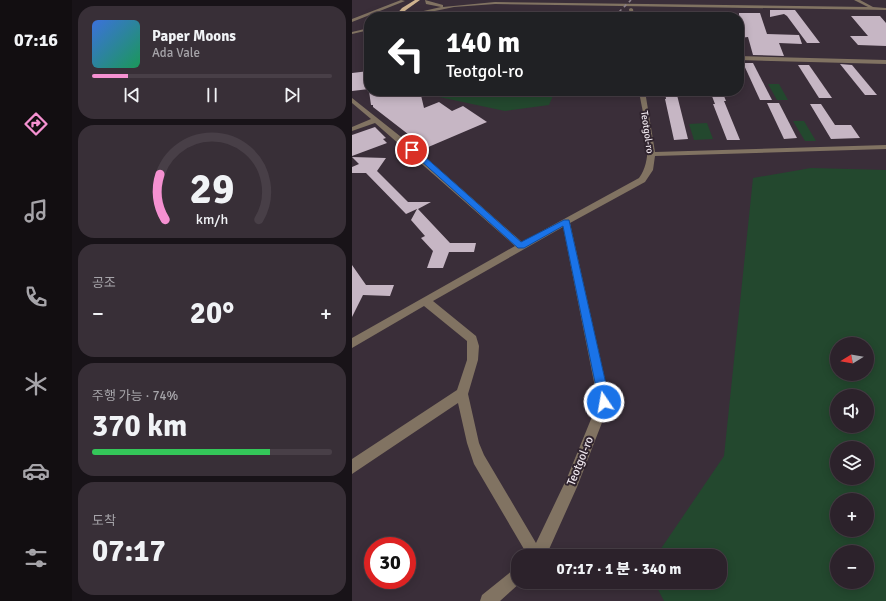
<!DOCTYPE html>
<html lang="ko">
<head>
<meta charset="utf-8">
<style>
	:root { --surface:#2c222b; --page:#382f37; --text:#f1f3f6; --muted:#a6a4a9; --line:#483f47; --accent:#f591d1 }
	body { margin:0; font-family:Signika,"Noto Sans KR",sans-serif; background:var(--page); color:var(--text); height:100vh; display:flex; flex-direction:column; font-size:15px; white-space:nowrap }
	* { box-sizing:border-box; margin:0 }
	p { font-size:13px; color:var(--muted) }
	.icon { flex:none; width:22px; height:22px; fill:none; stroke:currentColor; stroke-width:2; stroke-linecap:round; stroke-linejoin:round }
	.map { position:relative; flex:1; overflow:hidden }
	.sheet { display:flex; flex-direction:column; gap:6px; padding:6px; background:#181318; width:280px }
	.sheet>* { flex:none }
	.top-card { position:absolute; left:12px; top:12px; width:380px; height:84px; border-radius:16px; box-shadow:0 2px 10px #0003,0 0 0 1px var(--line); background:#202124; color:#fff; overflow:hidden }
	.needle { width:26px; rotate:259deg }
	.tools { position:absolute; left:478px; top:337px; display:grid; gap:8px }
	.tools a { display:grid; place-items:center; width:44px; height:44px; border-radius:50%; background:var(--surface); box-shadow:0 2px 10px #0003,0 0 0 1px var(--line); font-size:20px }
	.speed { position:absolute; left:12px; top:537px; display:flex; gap:8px; font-size:20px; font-weight:700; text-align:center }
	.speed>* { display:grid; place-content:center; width:52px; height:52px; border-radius:50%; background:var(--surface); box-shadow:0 2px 10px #0003,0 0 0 1px var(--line); line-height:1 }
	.speed .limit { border:6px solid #d22; background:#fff; color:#111 }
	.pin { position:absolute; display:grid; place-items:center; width:34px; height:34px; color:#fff; margin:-17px; border:2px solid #fff; border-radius:50%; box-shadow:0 1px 4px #0007 }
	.me { position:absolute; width:44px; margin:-22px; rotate:348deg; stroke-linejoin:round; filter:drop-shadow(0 0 3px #0008) }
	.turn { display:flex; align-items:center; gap:14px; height:84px; padding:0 16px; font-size:18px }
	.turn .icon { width:52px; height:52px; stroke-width:2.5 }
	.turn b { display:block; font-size:28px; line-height:34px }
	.big { font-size:30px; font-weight:800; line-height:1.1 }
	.sheet .tile { flex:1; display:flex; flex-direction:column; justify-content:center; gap:6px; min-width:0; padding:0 14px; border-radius:16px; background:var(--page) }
	.sheet .dial { align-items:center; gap:0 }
	.dial svg { height:104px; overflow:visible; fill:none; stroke:var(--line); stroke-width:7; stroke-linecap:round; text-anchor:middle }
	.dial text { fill:var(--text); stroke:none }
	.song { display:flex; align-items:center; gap:12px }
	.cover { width:48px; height:48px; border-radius:6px; background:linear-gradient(135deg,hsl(220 70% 55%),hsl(150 70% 35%)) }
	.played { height:4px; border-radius:2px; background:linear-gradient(90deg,var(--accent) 15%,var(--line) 15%) }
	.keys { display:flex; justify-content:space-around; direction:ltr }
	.heat { display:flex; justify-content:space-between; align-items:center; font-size:22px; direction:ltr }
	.charge { height:6px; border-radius:3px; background:linear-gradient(90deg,#34c759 74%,var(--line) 0) }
	.trip { position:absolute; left:159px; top:549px; width:216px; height:40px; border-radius:16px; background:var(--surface); box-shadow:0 2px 10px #0003,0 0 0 1px var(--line); font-weight:800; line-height:40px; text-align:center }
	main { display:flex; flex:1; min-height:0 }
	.tab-bar { display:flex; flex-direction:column; width:72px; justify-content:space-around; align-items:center; background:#120e11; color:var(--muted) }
	.tab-bar .icon { width:28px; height:28px }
	.tab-bar .selected { color:var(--accent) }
	.tab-bar b { font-size:18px; color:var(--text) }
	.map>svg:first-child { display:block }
</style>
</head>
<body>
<main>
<nav class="tab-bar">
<b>07:16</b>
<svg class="icon selected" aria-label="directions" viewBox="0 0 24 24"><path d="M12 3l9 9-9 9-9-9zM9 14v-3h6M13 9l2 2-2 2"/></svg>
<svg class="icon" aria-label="music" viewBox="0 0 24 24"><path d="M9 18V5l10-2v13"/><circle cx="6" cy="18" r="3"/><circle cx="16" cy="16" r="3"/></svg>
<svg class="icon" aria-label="phone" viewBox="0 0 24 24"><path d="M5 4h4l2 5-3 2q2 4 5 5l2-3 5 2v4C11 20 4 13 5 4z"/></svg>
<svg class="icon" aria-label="climate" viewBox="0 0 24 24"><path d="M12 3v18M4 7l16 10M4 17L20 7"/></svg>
<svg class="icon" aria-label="car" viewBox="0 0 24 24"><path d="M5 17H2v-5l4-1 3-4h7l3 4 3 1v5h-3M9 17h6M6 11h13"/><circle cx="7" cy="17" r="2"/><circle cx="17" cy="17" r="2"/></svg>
<svg class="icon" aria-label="filters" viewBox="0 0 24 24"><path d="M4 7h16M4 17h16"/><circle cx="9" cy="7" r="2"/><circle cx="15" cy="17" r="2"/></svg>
</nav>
<section class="sheet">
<div class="tile">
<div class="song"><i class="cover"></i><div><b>Paper Moons</b><p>Ada Vale</p></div></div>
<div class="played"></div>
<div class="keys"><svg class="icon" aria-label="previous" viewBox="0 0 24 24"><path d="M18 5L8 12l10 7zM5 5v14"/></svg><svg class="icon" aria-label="pause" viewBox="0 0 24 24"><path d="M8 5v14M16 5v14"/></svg><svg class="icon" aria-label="next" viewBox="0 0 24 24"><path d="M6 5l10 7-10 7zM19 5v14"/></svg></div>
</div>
<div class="tile dial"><svg viewBox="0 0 100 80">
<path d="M14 69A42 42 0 1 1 86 69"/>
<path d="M14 69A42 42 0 0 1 10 34" stroke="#f591d1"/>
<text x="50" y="56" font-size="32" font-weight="700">29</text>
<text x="50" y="72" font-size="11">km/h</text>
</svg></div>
<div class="tile"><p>공조</p>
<div class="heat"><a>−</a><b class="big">20°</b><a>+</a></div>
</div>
<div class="tile"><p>주행 가능 · 74%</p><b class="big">370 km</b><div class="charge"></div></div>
<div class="tile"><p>도착</p><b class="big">07:17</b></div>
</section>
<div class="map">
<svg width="534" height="601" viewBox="0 0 534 601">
	<rect width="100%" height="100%" fill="#3a2e39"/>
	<g fill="#23482e" fill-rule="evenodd">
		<path d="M416,84H427L436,100H425Z"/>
		<path d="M85,91H203L197,105L153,111L87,97Z"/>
		<path d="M441,121H452L464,141H453Z"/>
		<path d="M355,123L361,139L342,140L337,124Z"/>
		<path d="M459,168L534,170V601H312L302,582H368V556H304L372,456L401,178ZM485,344H515V374H485ZM485,396H515V426H485ZM485,448H515V478H485ZM485,500H515V530H485ZM485,552H515V582H485Z"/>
	</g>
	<g fill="#c6b6c4">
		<path d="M418,10H443L468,43H455L435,16L432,14L418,17Z"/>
		<path d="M387,13H408L415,34L447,35L450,44L427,43L432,56L401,55L396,37L387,38Z"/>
		<path d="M499,16H528L534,23V46L506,45L498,36H516Z"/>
		<path d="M391,63H401L420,100H408Z"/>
		<path d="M488,64L500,65L525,95H513Z"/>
		<path d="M446,65H457L480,98H467Z"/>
		<path d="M17,71V89L0,91V73Z"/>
		<path d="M17,91H68L72,108L87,102L100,111L111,106L135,122L74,148L21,107V105H19Z"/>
		<path d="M313,91H324L336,139L322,140L313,99H314Z"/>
		<path d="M358,91H370L374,101H372L388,140H375L361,104H363Z"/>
		<path d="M415,103H427L445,138L432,139Z"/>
		<path d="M458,104H469L483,125H499L508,138L479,139Z"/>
		<path d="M23,127L34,138L31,139L35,143L0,156V135Z"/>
		<path d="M0,157L34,158L25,171L56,202H79L66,209L98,243H124L122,252H97L91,268H75L81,251L69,238L73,236L59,220L65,209L54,214L14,173H0V167L7,164Z"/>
		<path d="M0,265L14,285H42L38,296L11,295L0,317Z"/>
	</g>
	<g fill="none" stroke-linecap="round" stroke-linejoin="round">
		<g fill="#817362" fill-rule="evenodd">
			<path d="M49,0L53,1L0,22V19Z"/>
			<path d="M73,0L91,5V7L143,2L516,7L502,0H508L521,7L534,8V10L143,4L102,7L54,17H45L89,7L74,4Z"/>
			<path d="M279,8L281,9L282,17H278L277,9Z"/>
			<path d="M17,28V30L0,34V32Z"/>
			<path d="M387,56L534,60V64L387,60Z"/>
			<path d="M287,91H293L303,152L534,145V149L303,156L301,170L293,182L218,223L258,402L225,487L194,556H176L122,464L115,443L106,403L0,474V459L105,390L115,360V341L72,306L0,348V338L163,246L23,123L0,131V127L19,119L0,103V98L63,148L170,242L287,178C304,155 291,118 287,91ZM211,227L246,402L215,478L184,543L132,455L127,443L116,394L126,360L127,346L124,336L81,301Z"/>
			<path d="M166,567V582H169L148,601H128L130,595L161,570Z"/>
		</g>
		<path fill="#cfb38f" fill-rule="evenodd" d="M63,0H68L54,10L47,17H34L21,13L23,12L42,17L50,8Z"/>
		<path stroke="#8d838c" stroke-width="1.5" stroke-dasharray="3.5 3.5" stroke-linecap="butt" d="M262,17L279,0"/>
	</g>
	<path fill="#1a73e8" stroke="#114b97" d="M58,148H63L169,242L212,220H217L258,402L256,406L252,407L248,406L247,402L211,226L172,248H166L58,151Z"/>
	<g text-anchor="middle" stroke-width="4" stroke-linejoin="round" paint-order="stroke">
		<g font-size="10" fill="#f0e8ef" stroke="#30242e">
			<text transform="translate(296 132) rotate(82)" y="4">Teotgol-ro</text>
		</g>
		<g font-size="12" fill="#f0e8ef" stroke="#30242e">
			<text transform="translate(228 461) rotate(-68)" y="4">Teotgol-ro</text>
		</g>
	</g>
</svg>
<div class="tools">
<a><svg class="needle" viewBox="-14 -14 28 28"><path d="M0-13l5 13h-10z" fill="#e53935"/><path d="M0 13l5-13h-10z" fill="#a6a4a9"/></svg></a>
<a><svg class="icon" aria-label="sound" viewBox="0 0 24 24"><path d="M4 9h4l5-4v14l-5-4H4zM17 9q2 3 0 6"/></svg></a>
<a><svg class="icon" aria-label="layers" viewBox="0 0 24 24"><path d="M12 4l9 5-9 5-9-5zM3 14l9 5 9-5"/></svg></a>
<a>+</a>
<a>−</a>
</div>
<div class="speed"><div class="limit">30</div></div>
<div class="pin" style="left:60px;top:150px;background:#d93025"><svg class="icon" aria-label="arrive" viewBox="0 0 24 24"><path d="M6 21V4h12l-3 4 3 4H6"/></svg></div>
<svg class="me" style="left:252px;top:402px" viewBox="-20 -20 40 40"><circle r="17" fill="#1a73e8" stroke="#fff" stroke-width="3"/><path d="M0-11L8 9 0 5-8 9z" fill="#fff"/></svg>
<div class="trip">07:17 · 1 분 · 340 m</div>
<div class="top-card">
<div class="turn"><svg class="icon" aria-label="left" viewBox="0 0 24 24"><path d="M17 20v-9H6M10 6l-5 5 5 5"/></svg><div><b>140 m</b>Teotgol-ro</div></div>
</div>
</div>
</main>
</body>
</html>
